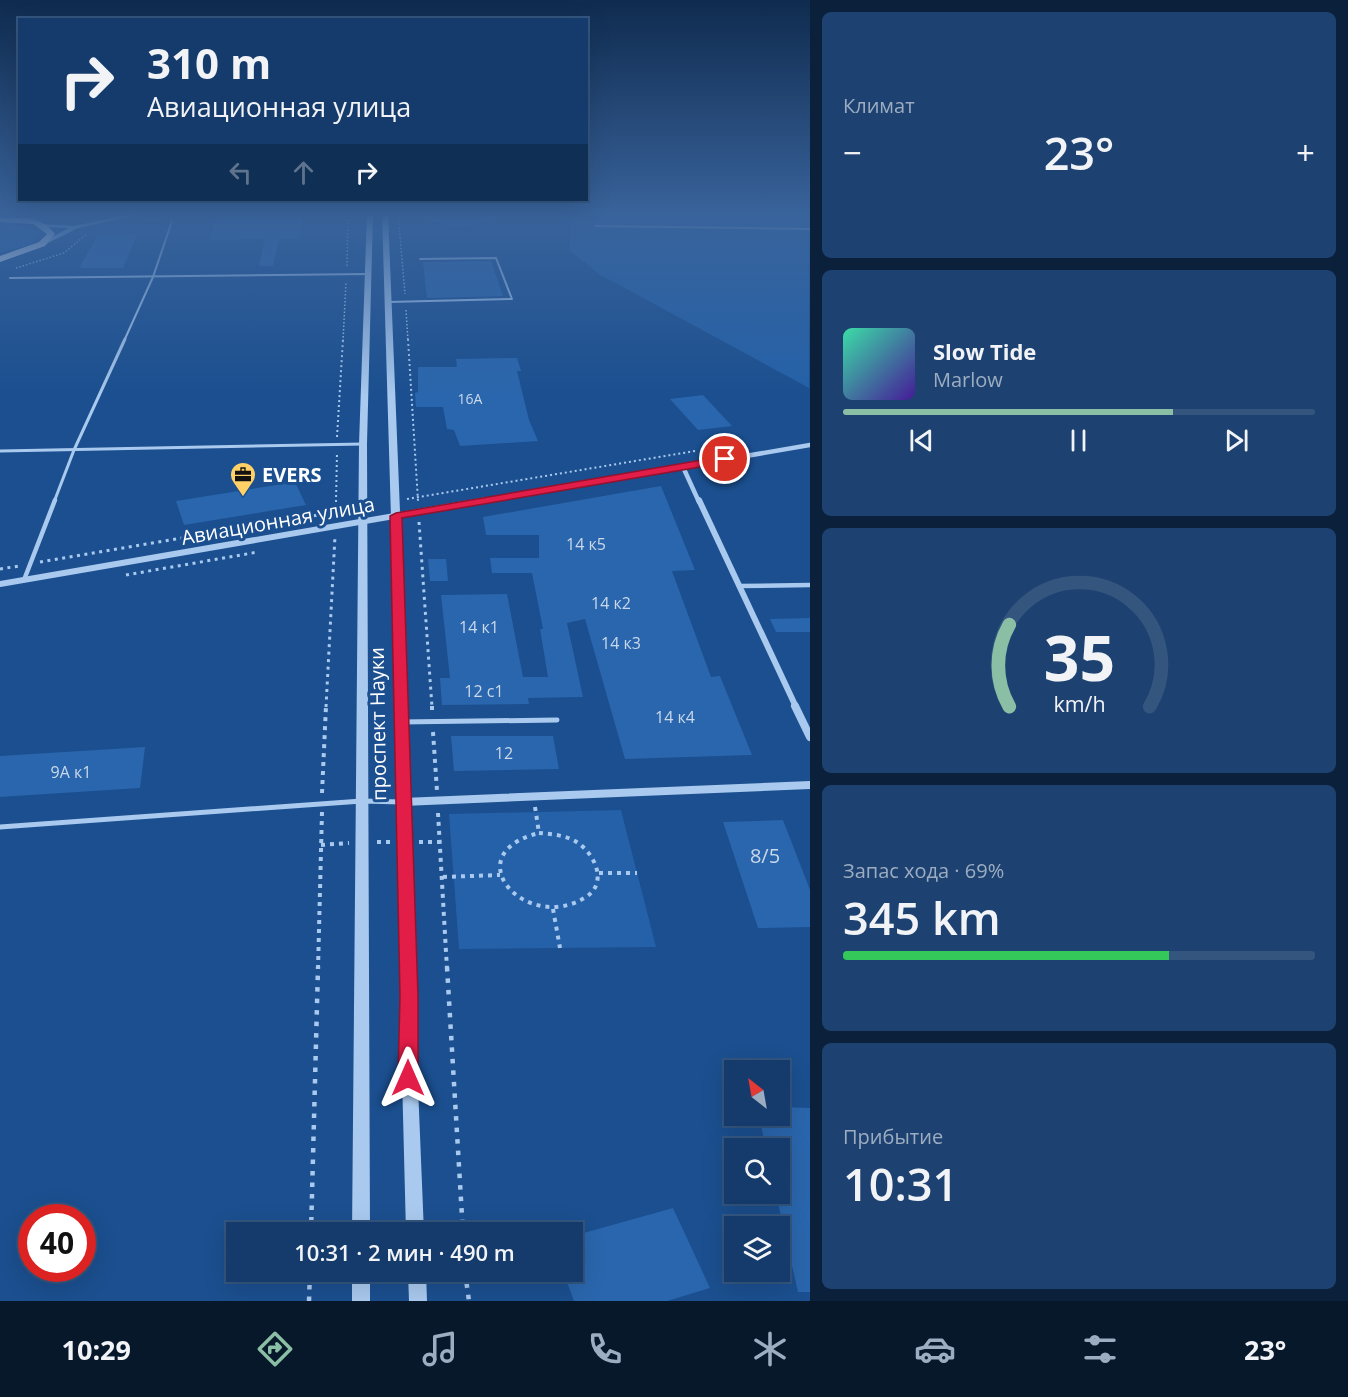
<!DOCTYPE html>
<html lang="ru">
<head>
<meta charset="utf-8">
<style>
	:root { --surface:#143b6b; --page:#1d4271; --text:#f1f3f6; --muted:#9dadc1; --line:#33557e; --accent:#8abfa5 }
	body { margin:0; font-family:"Open Sans",sans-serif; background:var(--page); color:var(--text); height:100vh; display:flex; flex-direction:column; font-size:22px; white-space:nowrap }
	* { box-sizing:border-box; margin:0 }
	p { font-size:20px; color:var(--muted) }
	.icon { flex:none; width:33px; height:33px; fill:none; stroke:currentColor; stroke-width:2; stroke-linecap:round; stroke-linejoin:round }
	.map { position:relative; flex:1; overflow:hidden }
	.drawer { display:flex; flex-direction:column; gap:12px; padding:12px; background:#0b203b; width:538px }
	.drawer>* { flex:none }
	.hud { position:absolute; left:18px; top:18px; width:570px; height:183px; border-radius:0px; box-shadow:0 6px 24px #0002,0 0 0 2px var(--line); background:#143b6b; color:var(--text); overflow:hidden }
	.needle { width:39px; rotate:329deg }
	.fabs { position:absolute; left:724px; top:1060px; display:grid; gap:12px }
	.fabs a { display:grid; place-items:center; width:66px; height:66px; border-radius:0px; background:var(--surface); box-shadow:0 6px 24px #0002,0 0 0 2px var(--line); font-size:30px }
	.speed { position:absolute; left:18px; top:1204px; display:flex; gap:12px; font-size:30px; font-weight:700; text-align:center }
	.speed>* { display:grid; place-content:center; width:78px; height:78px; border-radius:50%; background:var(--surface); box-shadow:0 6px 24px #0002,0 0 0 2px var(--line); line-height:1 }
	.speed .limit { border:9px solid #d22; background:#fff; color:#111 }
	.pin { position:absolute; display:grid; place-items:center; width:51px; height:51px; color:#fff; margin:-26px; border:3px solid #fff; border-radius:50%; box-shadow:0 2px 6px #0007 }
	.me { position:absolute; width:66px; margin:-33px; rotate:0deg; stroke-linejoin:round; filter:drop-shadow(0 0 4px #0008) }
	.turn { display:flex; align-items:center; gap:21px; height:126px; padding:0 30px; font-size:27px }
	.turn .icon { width:78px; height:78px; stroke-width:2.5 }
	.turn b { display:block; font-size:42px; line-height:51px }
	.lanes { display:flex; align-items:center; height:57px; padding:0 30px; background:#0003; justify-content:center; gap:30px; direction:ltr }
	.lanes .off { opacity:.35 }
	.big { font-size:45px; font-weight:600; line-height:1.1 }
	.drawer .card { flex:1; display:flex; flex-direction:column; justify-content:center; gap:9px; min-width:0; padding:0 21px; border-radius:9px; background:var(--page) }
	.drawer .dial { align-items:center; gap:0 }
	.dial svg { height:156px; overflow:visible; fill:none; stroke:var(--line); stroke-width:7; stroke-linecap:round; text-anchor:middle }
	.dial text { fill:var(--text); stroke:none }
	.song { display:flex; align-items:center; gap:18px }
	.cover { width:72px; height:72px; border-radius:9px; background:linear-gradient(135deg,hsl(160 70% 55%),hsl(260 70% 35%)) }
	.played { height:6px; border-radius:3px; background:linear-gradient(90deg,var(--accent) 70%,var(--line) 70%) }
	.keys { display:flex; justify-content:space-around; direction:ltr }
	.heat { display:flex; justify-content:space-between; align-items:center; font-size:33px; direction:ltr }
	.charge { height:9px; border-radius:4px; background:linear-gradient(90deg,#34c759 69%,var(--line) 0) }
	.trip { position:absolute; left:226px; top:1222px; width:357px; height:60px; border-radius:0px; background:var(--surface); box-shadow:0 6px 24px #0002,0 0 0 2px var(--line); font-weight:600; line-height:60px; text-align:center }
	.menu { display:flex; height:96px; justify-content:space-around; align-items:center; background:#08182b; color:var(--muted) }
	.menu .icon { width:42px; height:42px }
	.menu .selected { color:var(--accent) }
	.menu b { font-size:27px; color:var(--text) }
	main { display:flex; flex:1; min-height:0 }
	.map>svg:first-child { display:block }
</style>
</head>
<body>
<main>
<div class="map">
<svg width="810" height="1301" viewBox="0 0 810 1301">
	<rect width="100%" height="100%" fill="#1b4f8f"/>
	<g fill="#2461a8">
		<path d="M572,213H809V388L599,274L569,250Z"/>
		<path d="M0,224L29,227L39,235L30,245L0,253Z"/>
		<path d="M621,810L656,947L459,949L449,814Z"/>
	</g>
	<g fill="#2a66ad">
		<path d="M416,213H502V218L473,225L456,227L416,218Z"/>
		<path d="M303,214L300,239H279L273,266H259L265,239L209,240L217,215Z"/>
		<path d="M98,235H137L123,268H79Z"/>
		<path d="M491,261L503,296L427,298L423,262Z"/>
		<path d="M517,358L521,371H517L529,420L538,441L460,446L454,430L447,429L443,407H416L415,393L418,392V367H457L456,359Z"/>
		<path d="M703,395L732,426L698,430L670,399Z"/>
		<path d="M295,482L306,505L184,525L176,501Z"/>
		<path d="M661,486L695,570L672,571L711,677L720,676L752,755L625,759L585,619L567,623L583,697L528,698L529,704L442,705L440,678H450L441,595L507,594L523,677H548L540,629H543L532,573H492L490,558H539V535H486L483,517Z"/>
		<path d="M428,559H446L448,581H430Z"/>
		<path d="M810,618V632H776L770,619Z"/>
		<path d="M451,736H553L559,769L454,771Z"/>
		<path d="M145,747L140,788L0,797V756Z"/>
		<path d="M783,820L810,890V927L758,928L723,822Z"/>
		<path d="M780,1107L810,1108V1292H798L776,1194H780V1149H766L759,1116H780Z"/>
		<path d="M673,1208L710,1288L667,1301H574L563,1272H573V1236Z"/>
	</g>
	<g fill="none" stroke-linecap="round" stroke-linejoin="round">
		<g stroke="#a9c9ee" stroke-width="1.5" stroke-dasharray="1.5 2" stroke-linecap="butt">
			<path d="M53,213L65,218"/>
			<path d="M398,213L405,294"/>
			<path d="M178,215L185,213"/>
			<path d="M151,220L165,217"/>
			<path d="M347,266L348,213"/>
			<path d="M16,268L64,253L87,234"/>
			<path d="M406,310L408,341"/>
			<path d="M343,341L346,282"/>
		</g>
		<g stroke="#a9c9ee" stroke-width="2" stroke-dasharray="2 3" stroke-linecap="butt">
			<path d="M408,339L418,501"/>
			<path d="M337,437L343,339"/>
			<path d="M407,499L695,451"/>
			<path d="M336,502L337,452"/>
		</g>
		<g stroke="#a9c9ee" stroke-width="3" stroke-dasharray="3 4.5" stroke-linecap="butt">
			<path d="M336,515V500"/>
			<path d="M419,522L432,707"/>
			<path d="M40,562L353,509"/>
			<path d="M0,569L19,566"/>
			<path d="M126,575L258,552"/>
			<path d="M326,707L335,536"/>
		</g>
		<g stroke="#a9c9ee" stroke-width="4" stroke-dasharray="4 5" stroke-linecap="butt">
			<path d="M432,706V713"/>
			<path d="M433,732L437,791"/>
			<path d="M322,793L326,706"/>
			<path d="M535,807L539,833"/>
			<path d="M438,813L447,969"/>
			<path d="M539,833C551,834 564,835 575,841C594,852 609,882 586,897C526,935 454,854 539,833Z"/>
			<path d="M377,842H391"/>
			<path d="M419,842H440"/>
			<path d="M321,845L349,843"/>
			<path d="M599,873H637"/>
			<path d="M443,877L500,875"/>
			<path d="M553,909L560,948"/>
			<path d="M318,969L322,812"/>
		</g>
		<g stroke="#a9c9ee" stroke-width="4.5" stroke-dasharray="4.5 7" stroke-linecap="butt">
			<path d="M447,967L463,1233"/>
			<path d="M311,1233L318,967"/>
			<path d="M465,1272L469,1301"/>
			<path d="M309,1301L310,1272"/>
		</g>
		<g stroke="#a9c9ee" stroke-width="2">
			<path d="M596,226L810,229"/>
			<path d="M10,278L368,274"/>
			<path d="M388,302L512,299L496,258L420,259"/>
			<path d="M124,341L153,277L172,221"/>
		</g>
		<g stroke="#a9c9ee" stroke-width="3">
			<path d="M0,451L363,444"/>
			<path d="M54,502L74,450L125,339"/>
		</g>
		<g stroke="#a9c9ee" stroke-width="4.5">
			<path d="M24,580L55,500"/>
			<path d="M739,586L810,585"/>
		</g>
		<g stroke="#a9c9ee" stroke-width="5">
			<path d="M401,722L557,720"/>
			<path d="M0,827L362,801L402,802"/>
		</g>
		<g stroke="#a9c9ee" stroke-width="4.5">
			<path d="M683,467L699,502"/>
			<path d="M478,502L810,445"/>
		</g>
		<g stroke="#a9c9ee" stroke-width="6">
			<path d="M699,500L796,707"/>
			<path d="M0,584L487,500"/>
		</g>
		<g stroke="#a9c9ee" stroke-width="8">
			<path d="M795,706L810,737"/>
			<path d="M403,802L810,785"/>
		</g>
		<g fill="#a9c9ee" fill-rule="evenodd">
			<path d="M136,213H148L78,228L44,245L39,244L69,228L41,227L39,226V224L74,226Z"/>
			<path d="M367,213H373L367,444L370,1233H352L359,444Z"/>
			<path d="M382,213H388L403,586L416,1037L424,1233H406L401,1037L393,586Z"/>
			<rect x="352" y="1272" width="18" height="29"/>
			<path d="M408,1272H426L427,1301H409Z"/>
		</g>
		<path fill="#f0f6ff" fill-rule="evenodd" d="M0,218C20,217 42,216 55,234L45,246L0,262V256L39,242L47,234L33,224L0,222Z"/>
	</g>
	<linearGradient id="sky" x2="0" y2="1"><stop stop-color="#0f2b4f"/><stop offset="0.54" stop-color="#39639b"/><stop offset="1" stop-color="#39639b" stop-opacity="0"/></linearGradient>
	<rect width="810" height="396" fill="url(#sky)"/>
	<path fill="#e11d48" stroke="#92132f" stroke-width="1.5" d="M725,456L729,457V462L402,518L418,996V1078L415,1084L408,1087L401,1084L398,1078L400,996L390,516L396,513Z"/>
	<defs>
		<symbol id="office-pin" viewBox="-11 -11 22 30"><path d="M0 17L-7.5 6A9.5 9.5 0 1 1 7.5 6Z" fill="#ffd166" stroke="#1b4f8f"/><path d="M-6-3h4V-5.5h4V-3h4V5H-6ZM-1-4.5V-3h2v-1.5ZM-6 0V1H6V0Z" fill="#111"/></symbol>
	</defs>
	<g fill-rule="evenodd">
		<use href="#office-pin" x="228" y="460" width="30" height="40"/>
	</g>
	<g text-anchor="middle" stroke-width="6" stroke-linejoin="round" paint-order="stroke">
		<g font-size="14" fill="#cad9ea">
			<text x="470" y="404">16А</text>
		</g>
		<g font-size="16" fill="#cad9ea">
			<text x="586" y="550">14 к5</text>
			<text x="611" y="609">14 к2</text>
			<text x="479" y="633">14 к1</text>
			<text x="621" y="649">14 к3</text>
			<text x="484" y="697">12 с1</text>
			<text x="675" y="723">14 к4</text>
			<text x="504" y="759">12</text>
			<text x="71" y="778">9А к1</text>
		</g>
		<g font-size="20" font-weight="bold" fill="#fff" stroke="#1b4f8f" text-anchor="start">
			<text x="262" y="482">EVERS</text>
		</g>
		<g font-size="20" fill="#fff" stroke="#1b4f8f">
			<text transform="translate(278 521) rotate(-10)" y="7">Авиационная улица</text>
			<text transform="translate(378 724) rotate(-91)" y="7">проспект Науки</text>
		</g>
		<g font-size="20" fill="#cad9ea">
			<text x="765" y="863">8/5</text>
		</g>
	</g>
</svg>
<div class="fabs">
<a><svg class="needle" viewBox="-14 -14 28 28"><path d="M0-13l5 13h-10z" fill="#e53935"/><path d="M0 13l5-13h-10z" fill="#9dadc1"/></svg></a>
<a><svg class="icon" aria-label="search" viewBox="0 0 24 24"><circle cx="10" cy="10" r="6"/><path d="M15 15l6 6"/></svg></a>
<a><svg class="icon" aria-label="layers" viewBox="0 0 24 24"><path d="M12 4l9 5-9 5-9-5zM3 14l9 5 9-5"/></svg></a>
</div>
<div class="speed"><div class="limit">40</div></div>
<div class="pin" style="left:725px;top:459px;background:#d93025"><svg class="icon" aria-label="arrive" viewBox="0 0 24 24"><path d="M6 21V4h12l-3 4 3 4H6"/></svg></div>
<svg class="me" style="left:408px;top:1078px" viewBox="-20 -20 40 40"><path d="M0-17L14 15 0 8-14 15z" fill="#e11d48" stroke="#fff" stroke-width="4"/></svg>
<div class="trip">10:31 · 2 мин · 490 m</div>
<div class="hud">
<div class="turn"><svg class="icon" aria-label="right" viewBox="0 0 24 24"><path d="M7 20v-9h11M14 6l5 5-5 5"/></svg><div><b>310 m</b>Авиационная улица</div></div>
<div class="lanes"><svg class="icon off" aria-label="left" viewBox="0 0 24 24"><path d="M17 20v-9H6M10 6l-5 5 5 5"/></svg><svg class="icon off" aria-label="ahead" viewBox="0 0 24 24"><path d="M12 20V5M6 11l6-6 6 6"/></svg><svg class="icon" aria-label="right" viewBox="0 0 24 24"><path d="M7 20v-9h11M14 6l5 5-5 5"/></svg></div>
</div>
</div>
<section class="drawer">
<div class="card"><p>Климат</p>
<div class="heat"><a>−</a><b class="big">23°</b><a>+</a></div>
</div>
<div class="card">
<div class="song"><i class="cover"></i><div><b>Slow Tide</b><p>Marlow</p></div></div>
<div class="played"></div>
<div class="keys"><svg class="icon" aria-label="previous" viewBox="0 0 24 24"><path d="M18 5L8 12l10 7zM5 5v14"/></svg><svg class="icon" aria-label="pause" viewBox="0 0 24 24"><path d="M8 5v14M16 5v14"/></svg><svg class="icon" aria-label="next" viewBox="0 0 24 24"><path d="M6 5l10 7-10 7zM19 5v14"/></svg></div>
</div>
<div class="card dial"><svg viewBox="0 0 100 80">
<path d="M14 69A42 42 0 1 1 86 69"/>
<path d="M14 69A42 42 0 0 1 14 27" stroke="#8abfa5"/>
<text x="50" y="56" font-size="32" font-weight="700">35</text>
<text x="50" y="72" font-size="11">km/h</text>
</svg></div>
<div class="card"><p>Запас хода · 69%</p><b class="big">345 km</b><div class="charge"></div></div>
<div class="card"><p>Прибытие</p><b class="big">10:31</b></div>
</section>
</main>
<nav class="menu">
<b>10:29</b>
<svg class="icon selected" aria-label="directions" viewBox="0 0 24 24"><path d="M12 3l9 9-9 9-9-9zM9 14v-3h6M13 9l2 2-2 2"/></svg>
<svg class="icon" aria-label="music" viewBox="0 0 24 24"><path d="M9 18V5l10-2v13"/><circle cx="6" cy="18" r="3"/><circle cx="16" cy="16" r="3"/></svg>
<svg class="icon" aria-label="phone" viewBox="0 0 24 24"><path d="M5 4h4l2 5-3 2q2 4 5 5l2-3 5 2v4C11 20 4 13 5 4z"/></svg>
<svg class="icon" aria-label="climate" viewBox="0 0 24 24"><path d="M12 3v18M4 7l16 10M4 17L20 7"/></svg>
<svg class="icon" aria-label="car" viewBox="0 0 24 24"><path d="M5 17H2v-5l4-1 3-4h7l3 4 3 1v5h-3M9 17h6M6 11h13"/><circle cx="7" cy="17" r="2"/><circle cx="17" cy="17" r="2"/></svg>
<svg class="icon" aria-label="filters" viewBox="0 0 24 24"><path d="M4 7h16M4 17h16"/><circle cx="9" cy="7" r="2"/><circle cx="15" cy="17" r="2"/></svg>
<b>23°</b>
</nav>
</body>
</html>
